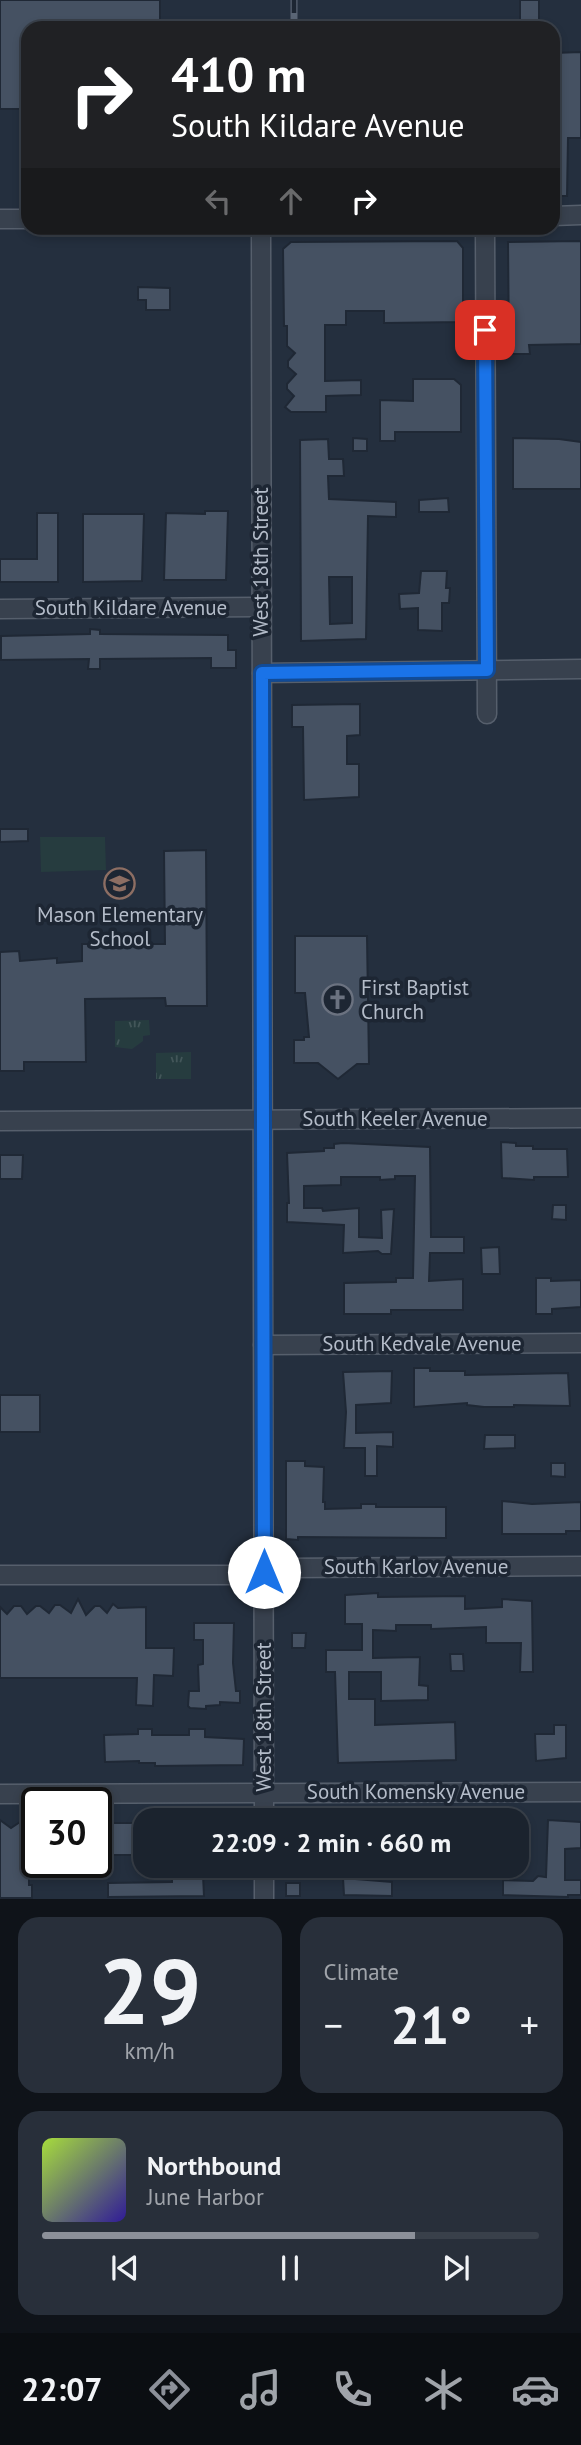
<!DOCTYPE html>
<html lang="en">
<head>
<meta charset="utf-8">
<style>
	:root { --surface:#1b232e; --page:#282f3a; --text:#f1f3f6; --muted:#a0a4aa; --line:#39404a; --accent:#8c9099 }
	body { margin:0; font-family:"PT Sans",sans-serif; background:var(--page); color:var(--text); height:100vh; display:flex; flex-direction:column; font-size:26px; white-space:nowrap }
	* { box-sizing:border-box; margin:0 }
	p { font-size:23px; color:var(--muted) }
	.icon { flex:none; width:38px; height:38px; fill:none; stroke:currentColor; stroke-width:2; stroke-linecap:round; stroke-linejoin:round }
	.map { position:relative; height:1899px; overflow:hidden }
	.details { display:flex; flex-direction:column; gap:18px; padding:18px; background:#0f1319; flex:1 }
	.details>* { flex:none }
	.banner { position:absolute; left:21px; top:21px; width:539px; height:214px; border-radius:21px; box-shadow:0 4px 10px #0003,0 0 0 2px var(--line); background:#202124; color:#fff; overflow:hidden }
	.speed { position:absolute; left:21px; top:1787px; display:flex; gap:14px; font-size:35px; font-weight:700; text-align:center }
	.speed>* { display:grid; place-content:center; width:91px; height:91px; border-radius:50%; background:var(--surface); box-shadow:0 4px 10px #0003,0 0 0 2px var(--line); line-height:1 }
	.speed .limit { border:4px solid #111; border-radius:10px; background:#fff; color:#111 }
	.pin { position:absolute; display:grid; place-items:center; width:60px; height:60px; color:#fff; margin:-30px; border-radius:14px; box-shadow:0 4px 10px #0006 }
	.me { position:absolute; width:77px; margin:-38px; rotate:0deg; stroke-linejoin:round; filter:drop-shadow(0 0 5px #0008) }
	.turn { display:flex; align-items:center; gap:24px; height:147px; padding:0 35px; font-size:32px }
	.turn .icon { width:91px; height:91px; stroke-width:2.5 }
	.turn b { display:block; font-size:49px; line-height:60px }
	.lanes { display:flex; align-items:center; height:66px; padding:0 35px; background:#0003; justify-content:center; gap:35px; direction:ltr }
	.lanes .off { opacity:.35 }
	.big { font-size:52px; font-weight:600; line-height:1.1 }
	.details .tile { flex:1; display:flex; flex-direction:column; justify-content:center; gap:10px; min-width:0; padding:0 24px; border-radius:21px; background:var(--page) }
	.details .dial { align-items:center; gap:0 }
	.dial b { font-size:91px; line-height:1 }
	.song { display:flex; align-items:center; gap:21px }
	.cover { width:84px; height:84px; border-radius:10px; background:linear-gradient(135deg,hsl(80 70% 55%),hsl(250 70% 35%)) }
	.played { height:7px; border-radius:4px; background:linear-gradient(90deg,var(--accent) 75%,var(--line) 75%) }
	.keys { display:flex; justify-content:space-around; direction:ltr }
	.heat { display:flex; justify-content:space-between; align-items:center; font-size:38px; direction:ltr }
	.details .tiles { flex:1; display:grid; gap:18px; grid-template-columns:1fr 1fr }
	.tile:last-child { grid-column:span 2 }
	.trip { position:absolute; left:133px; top:1808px; width:396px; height:70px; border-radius:21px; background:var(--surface); box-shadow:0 4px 10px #0003,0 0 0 2px var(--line); font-weight:600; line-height:70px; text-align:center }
	.tabs { display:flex; height:112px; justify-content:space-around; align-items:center; background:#0b0e12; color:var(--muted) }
	.tabs .icon { width:49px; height:49px }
	.tabs .active { color:var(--accent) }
	.tabs b { font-size:32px; color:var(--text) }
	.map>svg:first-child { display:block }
</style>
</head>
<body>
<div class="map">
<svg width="581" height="1899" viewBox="0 0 581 1899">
	<defs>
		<pattern id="park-tufts" width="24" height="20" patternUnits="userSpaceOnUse" patternTransform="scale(1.75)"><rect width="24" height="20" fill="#263c3f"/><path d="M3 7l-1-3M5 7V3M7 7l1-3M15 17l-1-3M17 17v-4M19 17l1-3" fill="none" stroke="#435659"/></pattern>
	</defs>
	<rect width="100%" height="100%" fill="#242f3e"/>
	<g fill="url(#park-tufts)">
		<path d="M149,1020L150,1035L143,1036V1041L132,1049L115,1047V1021Z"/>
		<path d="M191,1052V1079H156V1053Z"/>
	</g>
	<path fill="#263c3f" d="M40,837H105L106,870L41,872Z"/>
	<g fill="#455162" stroke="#1f2835" stroke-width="2" fill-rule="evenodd">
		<path d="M0,0H160V28H28V109H0Z"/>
		<rect x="520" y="0" width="19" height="28"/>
		<path d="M581,52V138H568L567,196H553V53Z"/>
		<path d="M457,241L463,248V322L384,323V311H346V325H325V381L361,380V395L326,396V412H291L285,407L294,396L287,389V384L296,374L288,367V361L295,353L287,346V326H284L283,249L291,242Z"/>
		<path d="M581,241V344L529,345L530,354H509L508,242Z"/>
		<path d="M138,287L170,288V310H146V300H138Z"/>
		<path d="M413,379H454L461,385V432H395V441H380V400L413,401Z"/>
		<path d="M353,438L367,439V451H353Z"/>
		<path d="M513,438L559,439L581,442V489H513Z"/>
		<path d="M328,439L329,459H343L344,476H328L329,499L396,502V517L368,516L366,639L301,641L300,440ZM329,577H352V623L330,624Z"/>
		<path d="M448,498L449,512H419V500Z"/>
		<path d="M205,511H228L226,580H164L166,513L205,514Z"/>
		<path d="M37,513H58V582H0V559H37Z"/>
		<path d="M83,514H144L142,581L83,582Z"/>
		<path d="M421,571H447L446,588H450L449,603H442V631L418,630V608L400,609L399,594L419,593Z"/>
		<path d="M90,629L100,630V634L228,635V650H236V668H211V658L100,659V669H88L89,659L1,660V636L90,634Z"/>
		<path d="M360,704V735L347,736V764H359V797L304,800L303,727H292V705Z"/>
		<path d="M0,829H28V841L0,842Z"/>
		<path d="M206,850L207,1006H166L165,998L85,999L86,1062H24V1071H0V952L19,951L20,961L57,958V963L82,961V944H165L164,851Z"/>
		<path d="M295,936H367L369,1064H357L338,1079L318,1063H294V1040H304V1037H309L305,993H295Z"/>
		<path d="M501,1142L516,1143V1146H533V1149H567L568,1177H534V1180L502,1178Z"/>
		<path d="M343,1143L430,1147L431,1237H464V1253H430L429,1281L463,1279V1310H391V1314H344V1283L396,1282V1278H413L415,1176H395V1179L380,1180V1177H341V1185L304,1186V1208H322L323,1211L359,1208V1237L382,1238L381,1210L394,1209L391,1254H382L378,1251L343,1253L344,1225L287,1222V1203H289L287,1153L324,1151V1148H334V1144Z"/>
		<path d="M0,1155H23L22,1179H0Z"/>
		<path d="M553,1205H566V1220L552,1219Z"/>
		<path d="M499,1247L500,1274H482L481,1248Z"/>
		<path d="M536,1278H551V1281L581,1280V1307L552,1309V1314H536Z"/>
		<path d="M414,1368H430V1371H465V1375L568,1373L570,1406L514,1405V1407H484L467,1405V1403L414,1407Z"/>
		<path d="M392,1371L391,1403L356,1405V1433L393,1432V1447L377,1446V1476H365V1448H344L346,1412L343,1372Z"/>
		<rect x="0" y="1395" width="40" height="37"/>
		<path d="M485,1435H515V1448L484,1449Z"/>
		<path d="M286,1461H305V1466L324,1467L323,1502H325V1509L361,1508V1504H376V1507H446V1538L298,1537V1540L286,1539Z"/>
		<path d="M551,1463H565V1477L551,1476Z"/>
		<path d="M502,1501L532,1504L581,1502V1531H566V1534H502Z"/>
		<path d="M378,1593V1597L465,1596V1609L502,1607V1599L532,1601L533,1672H520L521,1643H486V1627L431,1629V1625H396V1631L373,1630V1658L420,1657L419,1685L428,1686V1700L381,1701V1672H349V1699H375V1725L455,1722L456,1760L338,1763L335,1672H326V1650H362V1624H345V1595Z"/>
		<path d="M78,1599L86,1615L95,1606H100L107,1613L113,1604L118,1608L146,1607V1648H174L173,1676L154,1675L153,1706L136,1705L137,1678H0V1607L7,1614L14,1606H21L27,1614L36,1606H40L49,1613L55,1605H60L71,1613Z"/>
		<path d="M194,1623H234L233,1663L236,1691H240V1703L220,1702V1705L206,1706V1709L190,1708L188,1706L189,1691H199L198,1665L203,1664V1640H194Z"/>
		<path d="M292,1633H306L305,1648H292Z"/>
		<path d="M450,1654H463L464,1671H451Z"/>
		<path d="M554,1725H566V1758L536,1761L535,1734H554Z"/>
		<path d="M138,1729H152V1735H189V1729H205V1737L244,1739L243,1765L155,1766V1763H139V1761L105,1762L104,1735L138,1734Z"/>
		<path d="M0,1820L11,1828L20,1822H26L29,1826V1885H32V1898H0Z"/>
		<path d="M548,1820L581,1822V1848L565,1849V1880H581V1895H568V1897L503,1895V1880L533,1881L538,1876L546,1877Z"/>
		<rect x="105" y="1823" width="31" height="32"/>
		<path d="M172,1866H187V1876L203,1875L204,1896L108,1897V1883L172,1882Z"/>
		<path d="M343,1878L392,1882V1896L344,1895Z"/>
		<rect x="286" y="1883" width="14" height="13"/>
	</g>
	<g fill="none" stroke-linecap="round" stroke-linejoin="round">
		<defs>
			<g id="minor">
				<path d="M553,216L581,215"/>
				<path d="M0,219H28"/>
				<path d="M261,228L264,1820"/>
				<path d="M485,228L487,714"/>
				<path d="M0,609L262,607"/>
				<path d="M262,673L581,669"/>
				<path d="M0,1121L581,1118"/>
				<path d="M263,1345L581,1343"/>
				<path d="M0,1575H244L288,1568L581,1566"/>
				<path d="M0,1794L581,1792"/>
				<path d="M264,1899V1866"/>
			</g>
		</defs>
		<use href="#minor" stroke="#565f6c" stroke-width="21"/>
		<use href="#minor" stroke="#38414e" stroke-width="18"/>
		<defs>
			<path id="rail" d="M294,0V28"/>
		</defs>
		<use href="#rail" stroke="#5a6575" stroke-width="7"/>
		<use href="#rail" stroke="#1d2633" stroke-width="4.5" stroke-dasharray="13" stroke-linecap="butt"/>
	</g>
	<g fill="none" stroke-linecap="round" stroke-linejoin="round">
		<defs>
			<path id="route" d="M264,1572L262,673L487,670L485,330"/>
		</defs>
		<use href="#route" stroke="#114b97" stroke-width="18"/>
		<use href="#route" stroke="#1a73e8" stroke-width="12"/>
	</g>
	<defs>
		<symbol id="school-ring" viewBox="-11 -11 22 22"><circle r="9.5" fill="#1d2633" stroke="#8d6e63" stroke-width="1.5"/><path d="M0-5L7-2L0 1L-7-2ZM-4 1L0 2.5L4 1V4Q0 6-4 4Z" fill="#8d6e63"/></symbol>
		<symbol id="church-ring" viewBox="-11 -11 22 22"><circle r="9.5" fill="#1d2633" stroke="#6b7280" stroke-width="1.5"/><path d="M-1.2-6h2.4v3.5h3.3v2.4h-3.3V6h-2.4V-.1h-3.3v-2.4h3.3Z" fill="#6b7280"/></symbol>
	</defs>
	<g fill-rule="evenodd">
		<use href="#school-ring" x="102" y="866" width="35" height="35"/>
		<use href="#church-ring" x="320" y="982" width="35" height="35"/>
	</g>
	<g text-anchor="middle" stroke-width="7" stroke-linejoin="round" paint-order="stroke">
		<g font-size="21" fill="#b4bcc9" stroke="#1d2633">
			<text transform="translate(261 562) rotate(-90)" y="7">West 18th Street</text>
			<text x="131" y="615">South Kildare Avenue</text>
			<text x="395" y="1126">South Keeler Avenue</text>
			<text x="422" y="1351">South Kedvale Avenue</text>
			<text x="416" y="1574">South Karlov Avenue</text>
			<text transform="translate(264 1717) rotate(-90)" y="7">West 18th Street</text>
			<text x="416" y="1799">South Komensky Avenue</text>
		</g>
		<g font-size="21" fill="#b4bcc9" stroke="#1d2633">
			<text x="120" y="922">Mason Elementary<tspan x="120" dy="24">School</tspan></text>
			<text x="361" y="995" text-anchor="start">First Baptist<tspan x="361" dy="24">Church</tspan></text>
		</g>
	</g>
</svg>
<div class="speed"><div class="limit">30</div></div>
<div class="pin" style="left:485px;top:330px;background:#d93025"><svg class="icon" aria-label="arrive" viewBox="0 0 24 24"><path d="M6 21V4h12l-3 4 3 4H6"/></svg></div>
<svg class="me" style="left:264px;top:1572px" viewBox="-20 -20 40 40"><circle r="19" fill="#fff"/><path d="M0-13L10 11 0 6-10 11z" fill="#1a73e8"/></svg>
<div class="trip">22:09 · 2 min · 660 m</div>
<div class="banner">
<div class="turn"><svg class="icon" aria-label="right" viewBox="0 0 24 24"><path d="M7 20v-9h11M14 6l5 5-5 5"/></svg><div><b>410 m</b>South Kildare Avenue</div></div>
<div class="lanes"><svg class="icon off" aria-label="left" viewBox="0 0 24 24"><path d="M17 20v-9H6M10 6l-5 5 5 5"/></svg><svg class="icon off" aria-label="ahead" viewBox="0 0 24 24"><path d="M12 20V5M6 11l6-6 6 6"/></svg><svg class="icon" aria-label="right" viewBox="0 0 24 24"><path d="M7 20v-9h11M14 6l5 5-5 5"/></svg></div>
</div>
</div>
<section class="details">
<div class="tiles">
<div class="tile dial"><b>29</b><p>km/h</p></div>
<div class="tile"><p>Climate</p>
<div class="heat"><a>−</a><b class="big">21°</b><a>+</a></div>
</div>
<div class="tile">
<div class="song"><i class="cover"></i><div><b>Northbound</b><p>June Harbor</p></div></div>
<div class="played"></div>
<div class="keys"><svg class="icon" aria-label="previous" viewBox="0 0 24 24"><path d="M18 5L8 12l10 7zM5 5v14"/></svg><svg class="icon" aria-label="pause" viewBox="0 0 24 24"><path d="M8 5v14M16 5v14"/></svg><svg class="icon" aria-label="next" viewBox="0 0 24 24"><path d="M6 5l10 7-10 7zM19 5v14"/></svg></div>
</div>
</div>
</section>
<nav class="tabs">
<b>22:07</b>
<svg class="icon active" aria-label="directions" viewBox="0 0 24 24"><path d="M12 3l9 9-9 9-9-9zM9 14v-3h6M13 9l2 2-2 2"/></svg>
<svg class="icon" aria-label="music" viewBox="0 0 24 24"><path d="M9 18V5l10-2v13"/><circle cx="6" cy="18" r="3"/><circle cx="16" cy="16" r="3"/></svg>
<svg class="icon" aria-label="phone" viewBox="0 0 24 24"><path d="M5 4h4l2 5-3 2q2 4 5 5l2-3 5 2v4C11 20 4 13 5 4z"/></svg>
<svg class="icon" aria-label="climate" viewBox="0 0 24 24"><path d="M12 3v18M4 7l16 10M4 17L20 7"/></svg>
<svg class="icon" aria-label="car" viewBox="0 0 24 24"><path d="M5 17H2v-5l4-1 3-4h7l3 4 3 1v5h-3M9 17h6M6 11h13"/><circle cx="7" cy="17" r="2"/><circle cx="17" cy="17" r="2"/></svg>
</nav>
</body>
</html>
